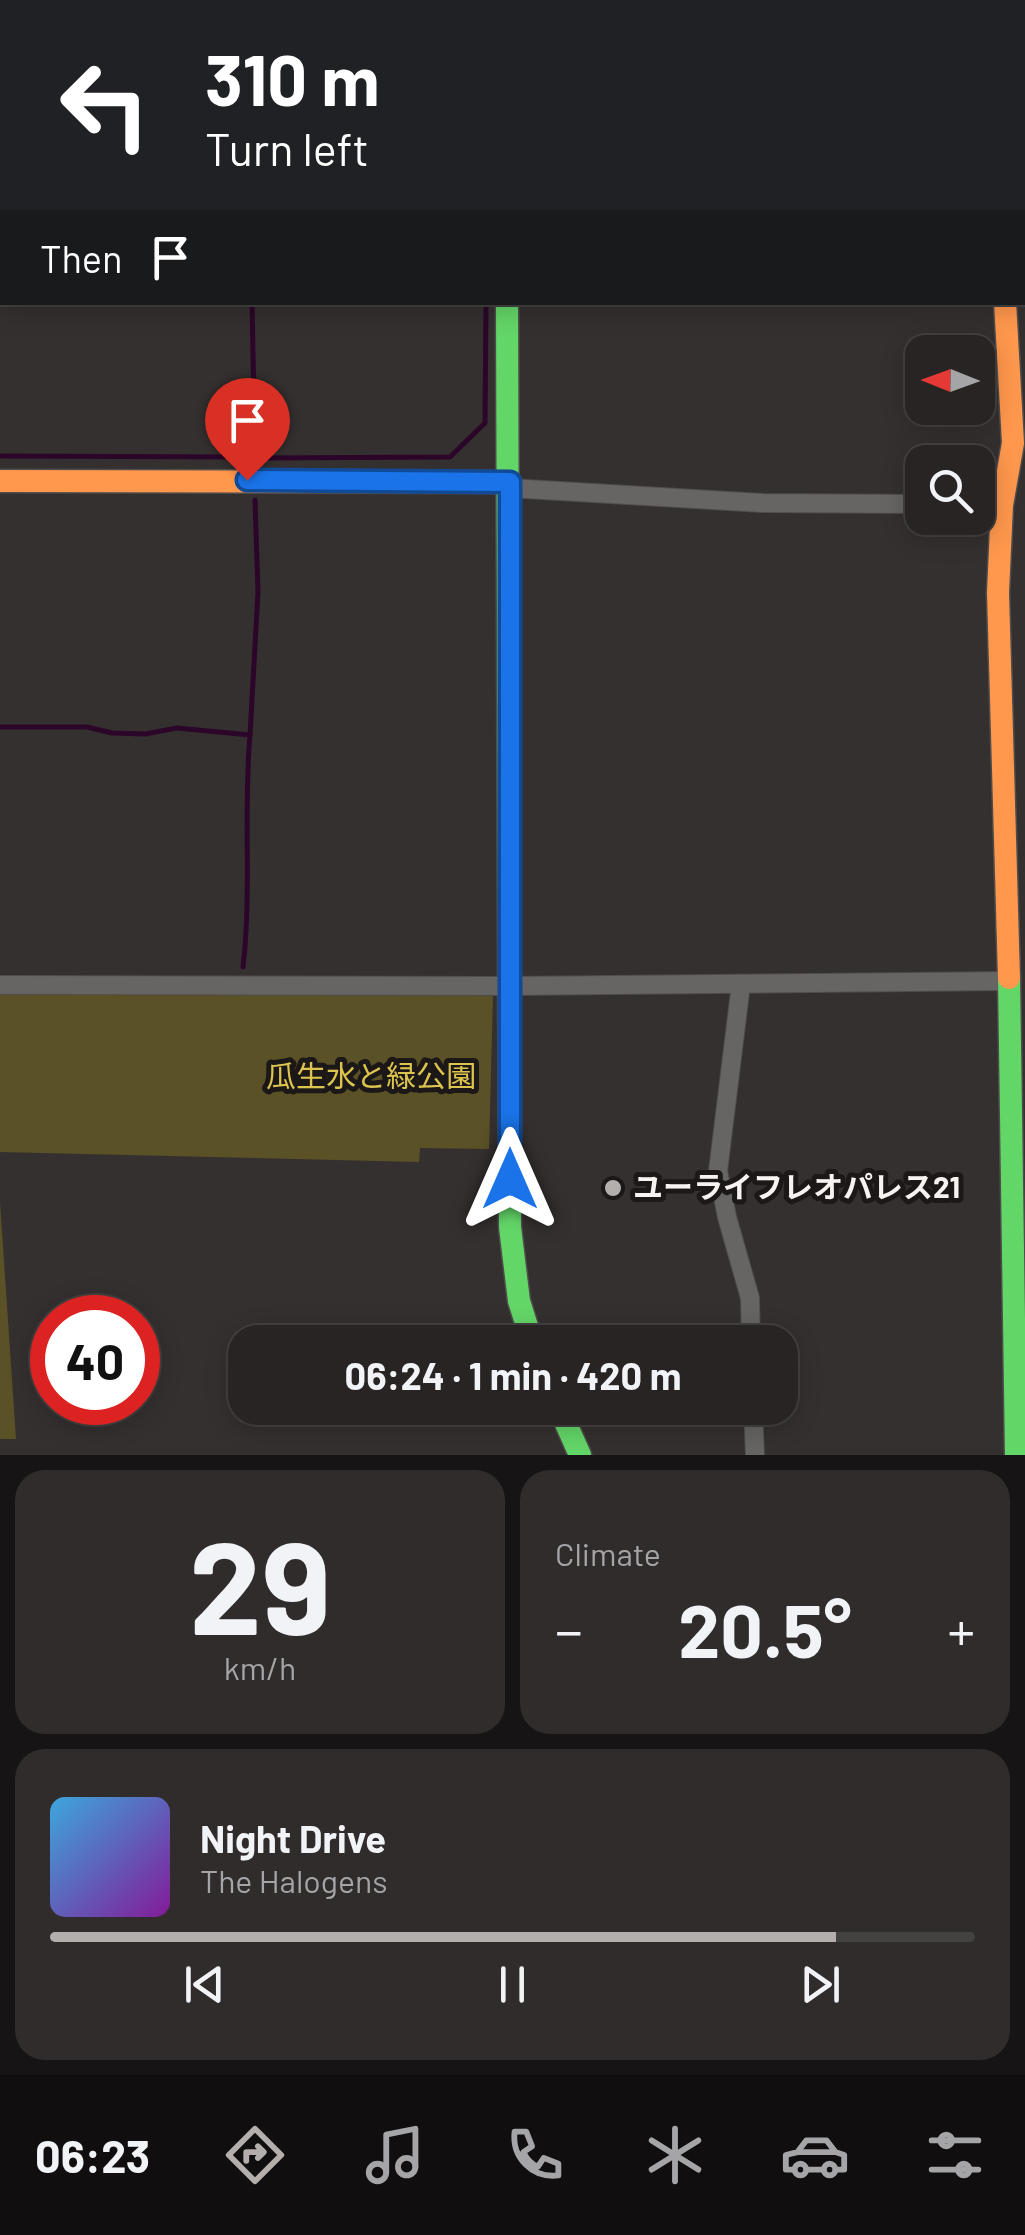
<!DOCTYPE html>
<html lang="en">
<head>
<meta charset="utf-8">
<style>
	:root { --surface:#282424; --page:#302c2c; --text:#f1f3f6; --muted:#a5a4a6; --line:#444141; --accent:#b4aead }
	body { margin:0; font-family:Barlow,"Noto Sans JP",sans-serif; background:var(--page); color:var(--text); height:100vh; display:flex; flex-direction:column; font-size:38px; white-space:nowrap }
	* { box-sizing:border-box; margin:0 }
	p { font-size:32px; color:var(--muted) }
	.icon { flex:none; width:55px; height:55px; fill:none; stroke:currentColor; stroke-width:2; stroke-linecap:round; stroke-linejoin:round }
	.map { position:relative; height:1455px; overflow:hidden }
	.panel { display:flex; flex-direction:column; gap:15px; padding:15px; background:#161414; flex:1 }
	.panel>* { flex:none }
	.guide { position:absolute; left:0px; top:0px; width:1025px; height:305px; box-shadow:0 5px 25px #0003,0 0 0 2px var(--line); background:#202124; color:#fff; overflow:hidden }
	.needle { width:65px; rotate:271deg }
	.buttons { position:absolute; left:905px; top:335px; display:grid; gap:20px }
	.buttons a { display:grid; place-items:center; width:90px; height:90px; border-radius:20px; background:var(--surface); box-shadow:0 5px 25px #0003,0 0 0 2px var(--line); font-size:50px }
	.speed { position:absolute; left:30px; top:1295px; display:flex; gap:20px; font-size:50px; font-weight:700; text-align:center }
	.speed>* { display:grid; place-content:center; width:130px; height:130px; border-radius:50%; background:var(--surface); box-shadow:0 5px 25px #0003,0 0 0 2px var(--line); line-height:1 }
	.speed .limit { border:15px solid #d22; background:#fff; color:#111 }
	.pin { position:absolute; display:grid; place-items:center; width:85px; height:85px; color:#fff; margin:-102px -42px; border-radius:50% 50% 50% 0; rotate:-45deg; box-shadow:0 0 10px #0007 }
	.pin .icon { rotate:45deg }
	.me { position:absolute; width:110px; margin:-55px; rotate:0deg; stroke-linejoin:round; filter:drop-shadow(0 0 8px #0008) }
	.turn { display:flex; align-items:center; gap:35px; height:210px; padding:0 40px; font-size:45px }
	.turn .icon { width:130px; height:130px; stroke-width:2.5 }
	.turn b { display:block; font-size:70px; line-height:85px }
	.then { display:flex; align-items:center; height:95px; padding:0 40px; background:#0003; gap:20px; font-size:38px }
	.big { font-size:75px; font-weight:700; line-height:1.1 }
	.panel .widget { flex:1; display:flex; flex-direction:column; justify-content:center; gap:15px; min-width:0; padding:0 35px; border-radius:30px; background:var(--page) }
	.panel .dial { align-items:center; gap:0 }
	.dial b { font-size:130px; line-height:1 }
	.song { display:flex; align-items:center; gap:30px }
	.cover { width:120px; height:120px; border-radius:15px; background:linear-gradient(135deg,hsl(200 70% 55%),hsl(290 70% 35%)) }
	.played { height:10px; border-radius:5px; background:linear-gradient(90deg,var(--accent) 85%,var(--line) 85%) }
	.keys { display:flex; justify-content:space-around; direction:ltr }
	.heat { display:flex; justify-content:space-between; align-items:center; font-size:55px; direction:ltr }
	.panel .tiles { flex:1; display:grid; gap:15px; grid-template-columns:1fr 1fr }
	.widget:last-child { grid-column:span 2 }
	.trip { position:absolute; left:228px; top:1325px; width:570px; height:100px; border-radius:30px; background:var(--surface); box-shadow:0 5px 25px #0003,0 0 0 2px var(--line); font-weight:700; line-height:100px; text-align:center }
	.tabs { display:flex; height:160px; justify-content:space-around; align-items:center; background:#100e0e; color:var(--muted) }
	.tabs .icon { width:70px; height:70px }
	.tabs .current { color:var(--accent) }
	.tabs b { font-size:45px; color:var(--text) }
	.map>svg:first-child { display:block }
</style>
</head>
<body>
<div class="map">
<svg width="1025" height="1455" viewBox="0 0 1025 1455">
	<rect width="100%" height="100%" fill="#353030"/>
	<g fill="#5b5126">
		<path d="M0,988L493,995L489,1149L420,1148L419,1162L0,1152Z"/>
		<path d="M0,1202L16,1439H0Z"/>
	</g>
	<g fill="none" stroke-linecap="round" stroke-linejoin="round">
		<g stroke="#2c0629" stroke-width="5">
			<path d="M228,0V2"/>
			<path d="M468,0L471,2"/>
			<path d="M142,2L182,0"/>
			<path d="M0,11H2"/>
			<path d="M0,164L2,157"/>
			<path d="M0,211L2,220"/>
			<path d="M252,302L255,458L450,457L485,423L486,302"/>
			<path d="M0,456L241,457"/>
			<path d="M0,727H87L112,733L145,734L177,728L250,735C243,812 252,889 243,967"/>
			<path d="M250,735L258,592L255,500"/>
		</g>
		<defs>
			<g id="street">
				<path d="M996,0V2"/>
				<path d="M1022,227H1025"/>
				<path d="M509,488L762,503L922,504"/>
				<path d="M978,504L1002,505"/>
				<path d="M741,984L718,1171L727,1217L750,1298L751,1342"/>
				<path d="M0,985L511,986L1009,981"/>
				<path d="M753,1408L755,1455"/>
			</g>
			<g id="fast">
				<path d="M507,302L510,1227L519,1301L532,1342"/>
				<path d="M1009,978L1016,1455"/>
				<path d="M559,1408L580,1455"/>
			</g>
			<g id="slow">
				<path d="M512,0V2"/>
				<path d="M1005,302L1013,443L1002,505L998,593L1009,978"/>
				<path d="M0,481L510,482"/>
			</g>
		</defs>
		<use href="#street" stroke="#4f4c4c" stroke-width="20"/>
		<use href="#fast" stroke="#4f4c4c" stroke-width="25"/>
		<use href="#slow" stroke="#4f4c4c" stroke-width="25"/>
		<use href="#street" stroke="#676564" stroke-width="18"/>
		<use href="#fast" stroke="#63d668" stroke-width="22"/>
		<use href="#slow" stroke="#ff974d" stroke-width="22"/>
	</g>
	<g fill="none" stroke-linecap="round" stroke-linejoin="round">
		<defs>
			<path id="route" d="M247,480L510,482V1179"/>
		</defs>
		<use href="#route" stroke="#114b97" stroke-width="25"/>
		<use href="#route" stroke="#1a73e8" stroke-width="18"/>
	</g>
	<circle fill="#b4aead" stroke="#1c1817" stroke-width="4" cx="613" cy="1188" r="10"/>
	<g text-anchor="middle" stroke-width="10" stroke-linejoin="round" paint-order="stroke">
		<g font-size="30" fill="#ddc44e" stroke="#1c1817">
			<text x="371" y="1087">瓜生水と緑公園</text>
		</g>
		<g font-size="30" font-weight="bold" fill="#f8f2f0" stroke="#1c1817" text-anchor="start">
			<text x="633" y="1198">ユーライフレオパレス21</text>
		</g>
	</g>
</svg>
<div class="buttons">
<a><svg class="needle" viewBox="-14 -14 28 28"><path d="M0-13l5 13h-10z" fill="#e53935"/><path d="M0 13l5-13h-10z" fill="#a5a4a6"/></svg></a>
<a><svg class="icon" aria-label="search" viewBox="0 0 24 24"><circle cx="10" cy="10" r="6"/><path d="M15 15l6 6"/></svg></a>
</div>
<div class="speed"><div class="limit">40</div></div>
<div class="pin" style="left:247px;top:480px;background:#d93025"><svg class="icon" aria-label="arrive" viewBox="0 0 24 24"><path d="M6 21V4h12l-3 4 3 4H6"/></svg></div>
<svg class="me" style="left:510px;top:1179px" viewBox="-20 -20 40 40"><path d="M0-17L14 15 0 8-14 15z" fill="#1a73e8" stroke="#fff" stroke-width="4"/></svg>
<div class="trip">06:24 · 1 min · 420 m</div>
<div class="guide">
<div class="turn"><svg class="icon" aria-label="left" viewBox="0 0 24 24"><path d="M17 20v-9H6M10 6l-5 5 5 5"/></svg><div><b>310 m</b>Turn left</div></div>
<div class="then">Then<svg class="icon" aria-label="arrive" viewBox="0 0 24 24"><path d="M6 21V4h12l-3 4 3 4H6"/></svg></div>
</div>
</div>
<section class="panel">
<div class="tiles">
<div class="widget dial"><b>29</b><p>km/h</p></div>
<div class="widget"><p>Climate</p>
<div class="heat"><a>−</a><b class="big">20.5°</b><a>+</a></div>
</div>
<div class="widget">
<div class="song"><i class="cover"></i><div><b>Night Drive</b><p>The Halogens</p></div></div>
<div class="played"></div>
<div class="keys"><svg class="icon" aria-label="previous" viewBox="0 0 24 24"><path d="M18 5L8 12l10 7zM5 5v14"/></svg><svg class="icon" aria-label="pause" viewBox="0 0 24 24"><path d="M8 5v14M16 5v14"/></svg><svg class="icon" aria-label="next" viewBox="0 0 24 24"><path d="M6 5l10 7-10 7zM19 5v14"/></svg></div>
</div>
</div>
</section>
<nav class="tabs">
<b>06:23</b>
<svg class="icon current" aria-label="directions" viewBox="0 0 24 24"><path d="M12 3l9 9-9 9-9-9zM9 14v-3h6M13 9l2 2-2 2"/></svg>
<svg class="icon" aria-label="music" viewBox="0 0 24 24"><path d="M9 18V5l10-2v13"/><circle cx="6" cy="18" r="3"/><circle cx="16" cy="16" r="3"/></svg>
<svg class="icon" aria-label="phone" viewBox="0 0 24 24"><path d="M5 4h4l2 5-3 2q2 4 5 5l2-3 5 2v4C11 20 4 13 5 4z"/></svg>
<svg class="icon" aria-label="climate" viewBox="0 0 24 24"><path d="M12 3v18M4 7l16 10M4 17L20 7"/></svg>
<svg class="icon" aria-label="car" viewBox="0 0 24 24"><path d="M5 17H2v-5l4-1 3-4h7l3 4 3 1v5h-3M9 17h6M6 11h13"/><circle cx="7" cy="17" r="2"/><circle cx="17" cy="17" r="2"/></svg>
<svg class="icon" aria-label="filters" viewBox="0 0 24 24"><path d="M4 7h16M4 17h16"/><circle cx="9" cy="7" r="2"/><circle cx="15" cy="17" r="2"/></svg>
</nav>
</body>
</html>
